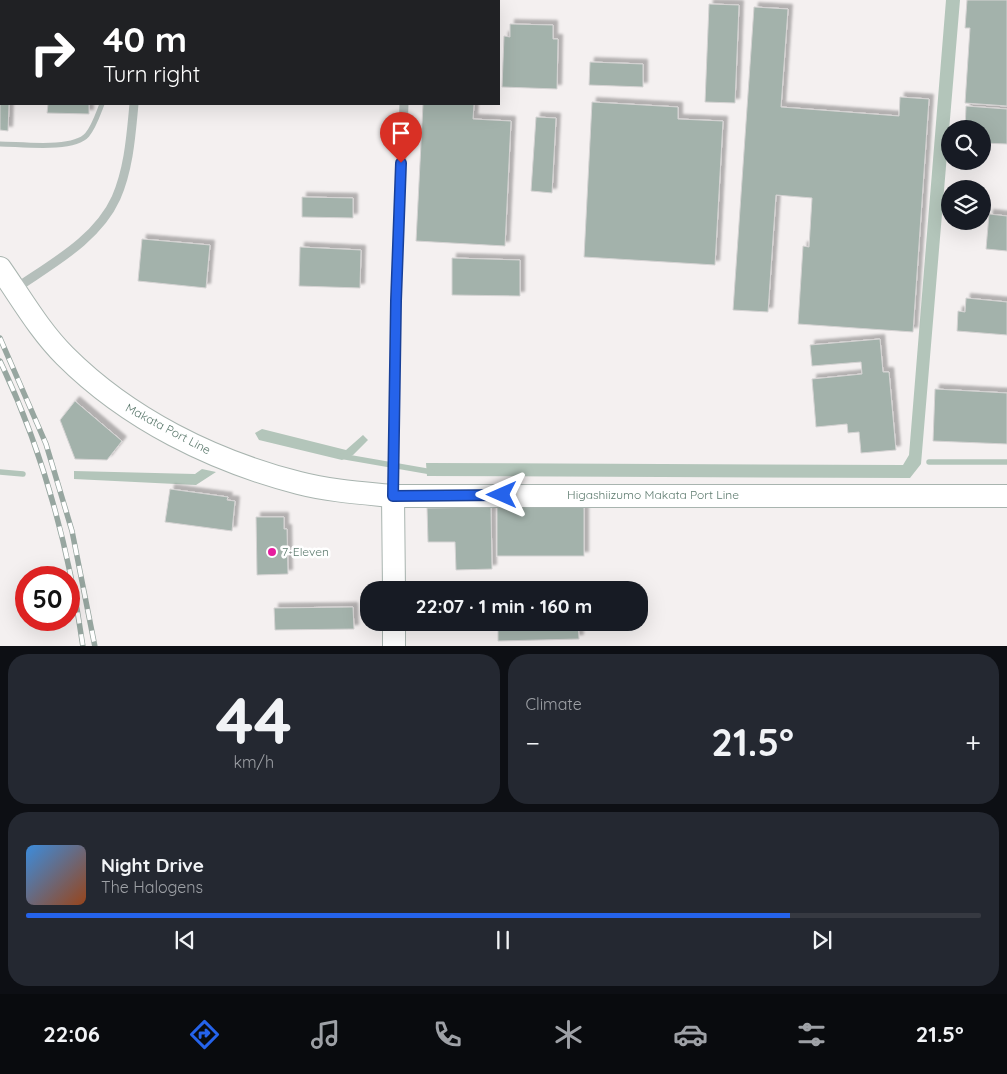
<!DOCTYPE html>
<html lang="en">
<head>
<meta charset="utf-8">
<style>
	:root { --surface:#171b24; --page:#242831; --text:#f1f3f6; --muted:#9ea1a6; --line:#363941; --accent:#2563eb }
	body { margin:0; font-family:Quicksand,sans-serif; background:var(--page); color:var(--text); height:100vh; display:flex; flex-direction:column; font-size:19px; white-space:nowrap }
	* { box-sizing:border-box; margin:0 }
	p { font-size:16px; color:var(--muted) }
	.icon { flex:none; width:28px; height:28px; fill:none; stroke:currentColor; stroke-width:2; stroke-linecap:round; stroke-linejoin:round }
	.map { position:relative; height:646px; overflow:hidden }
	.side { display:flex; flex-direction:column; gap:8px; padding:8px; background:#0d0f14; flex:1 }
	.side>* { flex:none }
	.hud { position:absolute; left:0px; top:0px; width:500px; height:105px; box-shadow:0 5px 20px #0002; background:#202124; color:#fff; overflow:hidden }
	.buttons { position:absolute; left:941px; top:120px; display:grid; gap:10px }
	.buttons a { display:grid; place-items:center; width:50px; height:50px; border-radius:50%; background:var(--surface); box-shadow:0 5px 20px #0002; font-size:25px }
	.speed { position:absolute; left:15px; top:566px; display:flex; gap:10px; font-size:25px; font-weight:700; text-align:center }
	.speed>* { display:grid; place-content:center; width:65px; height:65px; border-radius:50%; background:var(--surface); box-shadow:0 5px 20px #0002; line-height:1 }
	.speed .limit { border:8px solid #d22; background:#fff; color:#111 }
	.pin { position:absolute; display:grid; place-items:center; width:42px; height:42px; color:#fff; margin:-51px -21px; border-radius:50% 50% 50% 0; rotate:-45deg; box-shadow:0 0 5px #0007 }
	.pin .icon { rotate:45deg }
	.me { position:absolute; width:55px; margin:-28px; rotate:270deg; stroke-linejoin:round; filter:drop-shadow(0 0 4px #0008) }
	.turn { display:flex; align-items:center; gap:18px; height:105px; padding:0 20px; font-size:22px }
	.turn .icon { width:65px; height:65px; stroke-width:2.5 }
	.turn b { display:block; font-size:35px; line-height:42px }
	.big { font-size:38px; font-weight:700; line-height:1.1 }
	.side .tile { flex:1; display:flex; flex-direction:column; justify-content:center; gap:8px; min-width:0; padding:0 18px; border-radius:20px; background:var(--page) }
	.side .dial { align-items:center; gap:0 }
	.dial b { font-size:65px; line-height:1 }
	.song { display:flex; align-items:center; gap:15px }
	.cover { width:60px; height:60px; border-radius:8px; background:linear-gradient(135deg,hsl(210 70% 55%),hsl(20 70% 35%)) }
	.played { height:5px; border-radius:2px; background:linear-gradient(90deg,var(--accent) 80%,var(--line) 80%) }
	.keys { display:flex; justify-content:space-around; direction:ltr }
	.heat { display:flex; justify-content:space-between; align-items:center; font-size:28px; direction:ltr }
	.side .tiles { flex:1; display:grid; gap:8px; grid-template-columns:1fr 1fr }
	.tile:last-child { grid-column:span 2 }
	.trip { position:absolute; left:360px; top:581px; width:288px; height:50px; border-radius:20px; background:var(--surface); box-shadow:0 5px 20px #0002; font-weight:700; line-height:50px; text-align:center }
	.menu { display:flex; height:80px; justify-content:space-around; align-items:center; background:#090b0e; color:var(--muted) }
	.menu .icon { width:35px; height:35px }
	.menu .selected { color:var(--accent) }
	.menu b { font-size:22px; color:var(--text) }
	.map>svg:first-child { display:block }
</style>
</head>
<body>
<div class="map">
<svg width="1007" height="647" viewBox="0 0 1007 647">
	<defs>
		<filter id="shadow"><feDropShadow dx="4.5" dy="-4.5" stdDeviation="1" flood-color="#0004"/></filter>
	</defs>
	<rect width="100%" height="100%" fill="#f4f0f0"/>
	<g fill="#b3c5ba">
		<path d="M946,0H960L921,464L910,478L427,476L426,463L903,465L909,455Z"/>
		<path d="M262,429L346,450L363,435L368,440L353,455L342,460L259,440L255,433Z"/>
		<path d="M202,469L216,472L196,485L74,479V471L195,474Z"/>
	</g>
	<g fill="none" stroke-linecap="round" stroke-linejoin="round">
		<g stroke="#b3c5ba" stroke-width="5.5">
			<path d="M340,456L432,472"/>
			<path d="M929,462H1007"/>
			<path d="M0,472L23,474"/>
		</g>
	</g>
	<g fill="#a3b2ab" stroke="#d5d3d3" filter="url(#shadow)">
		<path d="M0,0H96L1,1V10Z"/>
		<path d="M176,0H267L288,1H176Z"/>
		<path d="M967,0H1007V106L965,103L970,28H965Z"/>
		<path d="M709,4L739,5L735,103L705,102Z"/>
		<path d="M754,7L788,9L781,107L899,116L900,97L929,99L913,332L798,324L803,246L809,247L812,198L776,195L768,312L733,310Z"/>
		<path d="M510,24L553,25V39H558L557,89L502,87L504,36L510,37Z"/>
		<path d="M590,62L643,64V87L589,85Z"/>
		<path d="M0,101L1,104H9L8,131L0,130Z"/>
		<path d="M592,102L678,107V119L723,121L715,265L584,257Z"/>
		<path d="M48,104H89V114L47,113Z"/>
		<path d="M423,104H474L473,119L511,121L505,246L416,241Z"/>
		<path d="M966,106L1007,109V144L982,143V129H965Z"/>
		<path d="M536,117L556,118L552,193L531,191Z"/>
		<path d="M302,197L353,198V218L302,217Z"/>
		<path d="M989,214L1007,216V251L986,249Z"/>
		<path d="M142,239L210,245L206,288L138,281Z"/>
		<path d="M300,247L361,250L360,288L299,286Z"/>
		<path d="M452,258L520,260V296L452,295Z"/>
		<path d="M966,298L1007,302V335L957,331L958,311L965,312Z"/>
		<path d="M880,339L883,372H889L896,450L861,453L859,432L848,433L847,424L816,427L812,379L862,374L861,362L812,366L810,345Z"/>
		<path d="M935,389L1007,393V444L933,441Z"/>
		<path d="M75,401L122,441L107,460L75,459L60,420Z"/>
		<path d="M170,489L228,497L227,500L235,501L232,531L165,522Z"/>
		<rect x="497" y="505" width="87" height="51"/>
		<path d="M491,507L492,569L456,570L455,542H428L427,508Z"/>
		<path d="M256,517H284V529H287L288,574L257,575Z"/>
		<path d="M353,607L354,629L275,630L274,608Z"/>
		<path d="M498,622H578L579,639L498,641Z"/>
	</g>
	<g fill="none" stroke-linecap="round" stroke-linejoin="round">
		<defs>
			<g id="secondary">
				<path d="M0,268C21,298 39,330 65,356C128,419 213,461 299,483C330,491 362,493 393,496H1007"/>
				<path d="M393,496L394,590"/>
				<path d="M394,622V647"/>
			</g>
		</defs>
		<use href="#secondary" stroke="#a8b4af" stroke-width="24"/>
		<path stroke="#b5bfbb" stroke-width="4" d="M112,1V0"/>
		<path stroke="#b5bfbb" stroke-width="5" d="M0,144C20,144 73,151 87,135C94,127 98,114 102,104"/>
		<g stroke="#b5bfbb" stroke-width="9">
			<path d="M143,1V0"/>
			<path d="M408,1V0"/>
			<path d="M15,289C51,264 97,240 116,198C129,168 131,135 134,104"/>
			<path d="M393,496L396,301L404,104"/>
		</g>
		<use href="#secondary" stroke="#fff" stroke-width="22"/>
		<defs>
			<g id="rail">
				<path d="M0,338L46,444L72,531L95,647"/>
				<path d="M0,361C43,451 69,548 83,647"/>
			</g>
		</defs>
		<use href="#rail" stroke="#97a6a0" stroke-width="5.5"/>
		<use href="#rail" stroke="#fff" stroke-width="4" stroke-dasharray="11" stroke-linecap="butt"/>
	</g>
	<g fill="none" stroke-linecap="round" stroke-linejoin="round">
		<defs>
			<path id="route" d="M401,163L396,301L393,496L502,495"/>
		</defs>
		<use href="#route" stroke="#184099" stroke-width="12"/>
		<use href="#route" stroke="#2563eb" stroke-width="9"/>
	</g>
	<circle fill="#e61e9e" stroke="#fff" stroke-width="2" cx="272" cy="552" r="5"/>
	<g text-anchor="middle" stroke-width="5" stroke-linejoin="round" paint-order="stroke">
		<g font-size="12" fill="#5e7b6f" stroke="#fff">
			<text transform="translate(168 429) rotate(28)" y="4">Makata Port Line</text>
			<text x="653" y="499">Higashiizumo Makata Port Line</text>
		</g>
		<g font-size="12" fill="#5e7b6f" stroke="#fff" text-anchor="start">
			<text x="282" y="556">7-Eleven</text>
		</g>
	</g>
</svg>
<div class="buttons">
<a><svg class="icon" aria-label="search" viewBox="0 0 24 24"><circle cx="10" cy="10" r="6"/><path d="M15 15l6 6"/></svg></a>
<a><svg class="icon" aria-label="layers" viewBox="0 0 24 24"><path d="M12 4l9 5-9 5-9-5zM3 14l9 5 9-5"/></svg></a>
</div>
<div class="speed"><div class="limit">50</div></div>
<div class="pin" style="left:401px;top:163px;background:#d93025"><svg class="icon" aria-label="arrive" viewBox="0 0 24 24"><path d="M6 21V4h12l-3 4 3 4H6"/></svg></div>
<svg class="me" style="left:502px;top:495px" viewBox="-20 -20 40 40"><path d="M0-17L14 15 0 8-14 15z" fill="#2563eb" stroke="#fff" stroke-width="4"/></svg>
<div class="trip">22:07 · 1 min · 160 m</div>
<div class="hud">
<div class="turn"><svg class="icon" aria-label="right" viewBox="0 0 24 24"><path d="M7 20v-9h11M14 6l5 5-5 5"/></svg><div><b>40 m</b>Turn right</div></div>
</div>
</div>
<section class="side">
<div class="tiles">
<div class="tile dial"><b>44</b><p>km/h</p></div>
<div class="tile"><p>Climate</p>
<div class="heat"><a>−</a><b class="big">21.5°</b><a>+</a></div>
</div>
<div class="tile">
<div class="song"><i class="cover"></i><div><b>Night Drive</b><p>The Halogens</p></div></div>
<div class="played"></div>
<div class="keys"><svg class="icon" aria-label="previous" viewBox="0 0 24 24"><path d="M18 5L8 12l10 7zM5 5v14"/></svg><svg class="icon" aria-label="pause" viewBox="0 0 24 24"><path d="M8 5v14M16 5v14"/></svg><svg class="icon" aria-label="next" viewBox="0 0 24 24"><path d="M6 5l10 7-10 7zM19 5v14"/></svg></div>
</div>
</div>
</section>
<nav class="menu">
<b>22:06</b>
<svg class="icon selected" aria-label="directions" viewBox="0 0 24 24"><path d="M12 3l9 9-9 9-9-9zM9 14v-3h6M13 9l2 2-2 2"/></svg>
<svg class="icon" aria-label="music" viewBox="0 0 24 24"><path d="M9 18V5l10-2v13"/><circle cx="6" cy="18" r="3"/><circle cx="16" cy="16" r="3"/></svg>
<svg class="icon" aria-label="phone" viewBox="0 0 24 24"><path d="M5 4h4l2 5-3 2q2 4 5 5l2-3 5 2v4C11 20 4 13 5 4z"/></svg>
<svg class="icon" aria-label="climate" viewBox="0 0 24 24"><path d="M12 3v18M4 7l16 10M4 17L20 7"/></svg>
<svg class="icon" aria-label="car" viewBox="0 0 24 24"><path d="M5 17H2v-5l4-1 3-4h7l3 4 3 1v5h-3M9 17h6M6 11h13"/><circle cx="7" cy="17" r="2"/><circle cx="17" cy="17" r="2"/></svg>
<svg class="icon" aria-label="filters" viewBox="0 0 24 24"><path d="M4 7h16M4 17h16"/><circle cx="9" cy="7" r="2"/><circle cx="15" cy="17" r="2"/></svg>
<b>21.5°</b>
</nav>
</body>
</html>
